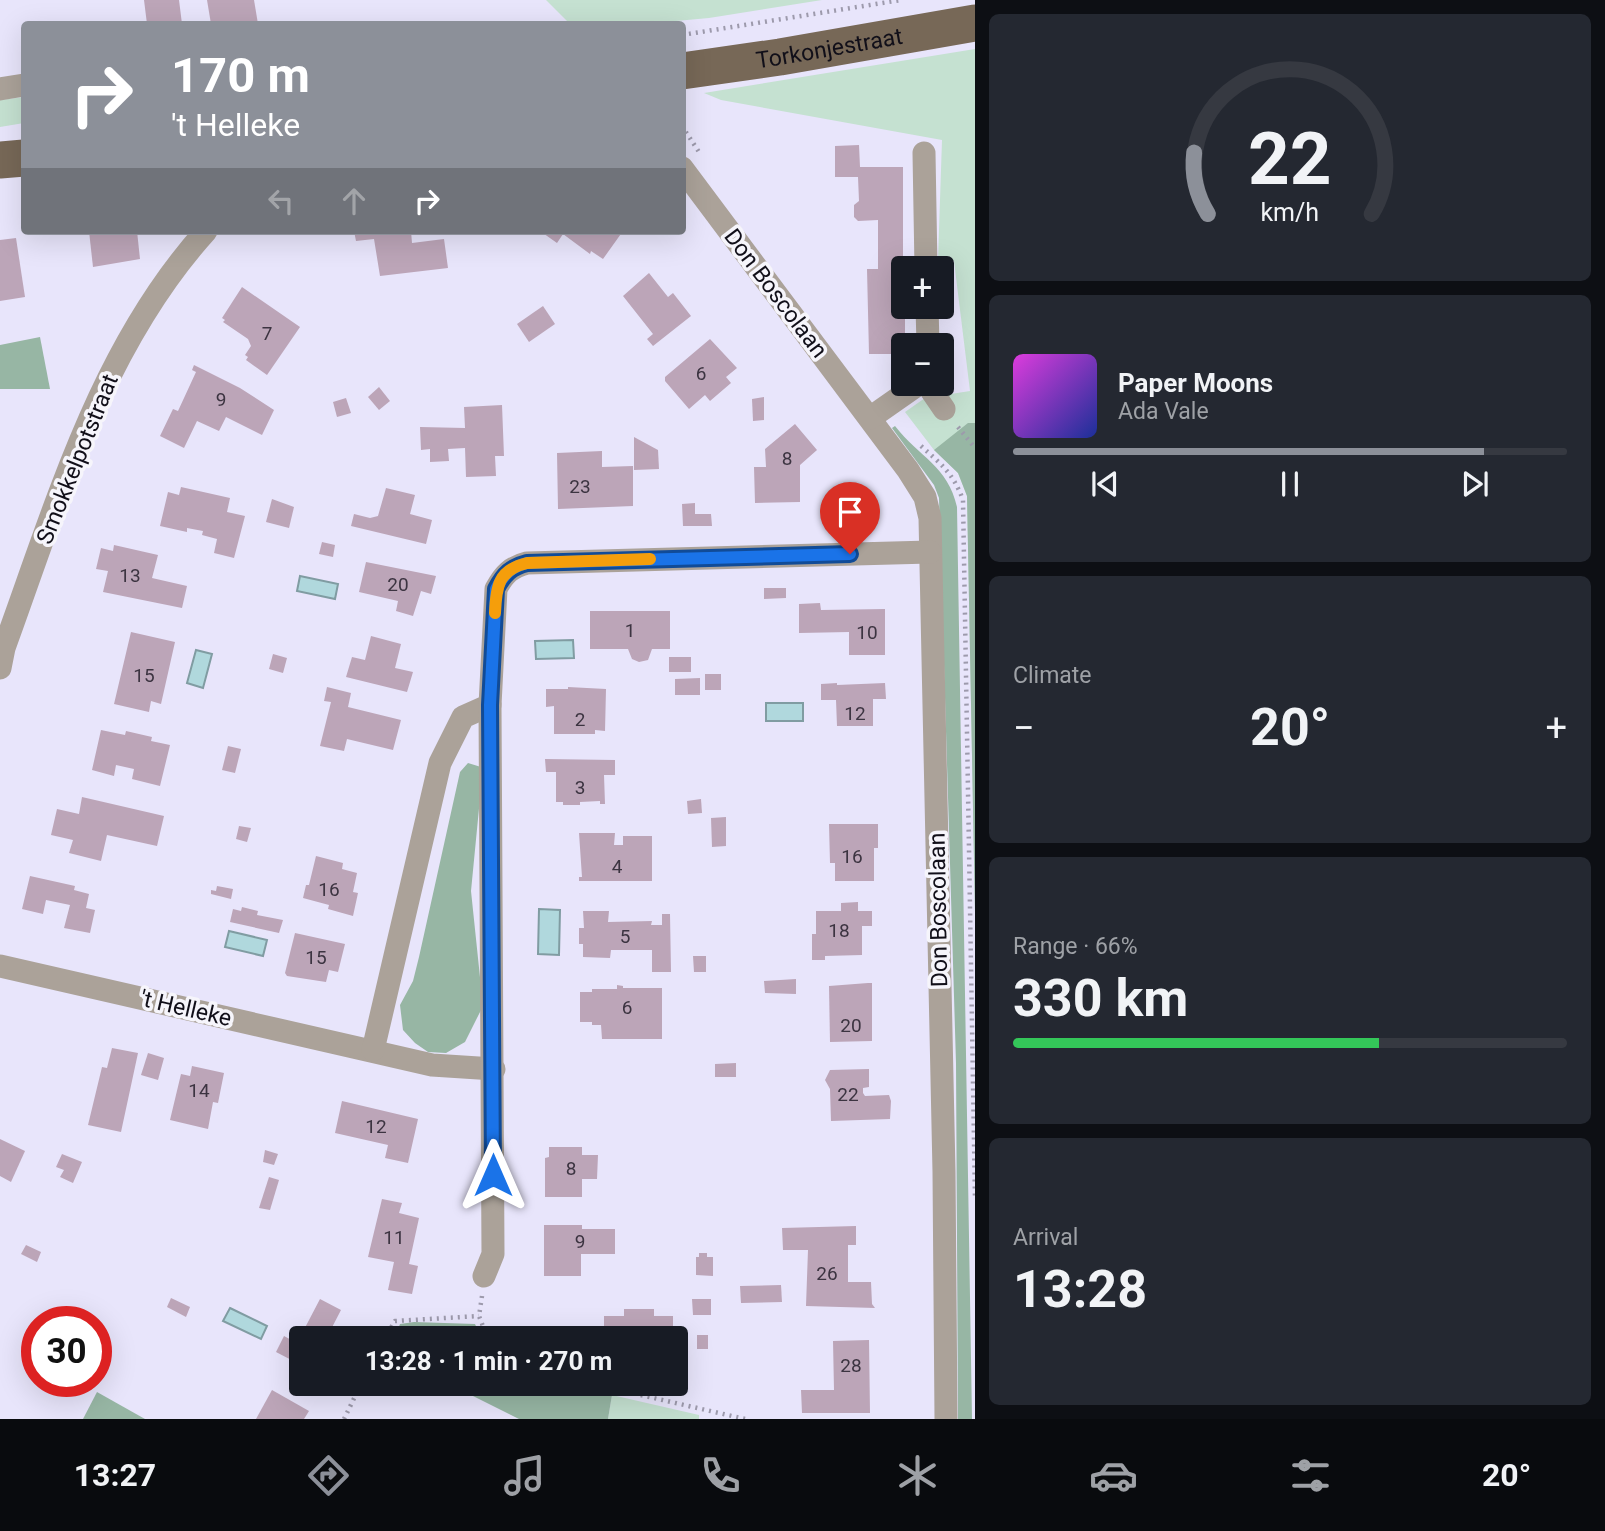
<!DOCTYPE html>
<html lang="en">
<head>
<meta charset="utf-8">
<style>
	:root { --surface:#171b24; --page:#242831; --text:#f1f3f6; --muted:#9ea1a6; --line:#363941; --accent:#8c9099 }
	body { margin:0; font-family:Roboto,sans-serif; background:var(--page); color:var(--text); height:100vh; display:flex; flex-direction:column; font-size:26px; white-space:nowrap }
	* { box-sizing:border-box; margin:0 }
	p { font-size:23px; color:var(--muted) }
	.icon { flex:none; width:38px; height:38px; fill:none; stroke:currentColor; stroke-width:2; stroke-linecap:round; stroke-linejoin:round }
	.map { position:relative; flex:1; overflow:hidden }
	.drawer { display:flex; flex-direction:column; gap:14px; padding:14px; background:#0d0f14; width:630px }
	.drawer>* { flex:none }
	.banner { position:absolute; left:21px; top:21px; width:665px; height:214px; border-radius:7px; box-shadow:0 7px 28px #0002; background:#8c9099; color:#fff; overflow:hidden }
	.buttons { position:absolute; left:891px; top:256px; display:grid; gap:14px }
	.buttons a { display:grid; place-items:center; width:63px; height:63px; border-radius:7px; background:var(--surface); box-shadow:0 7px 28px #0002; font-size:35px }
	.speed { position:absolute; left:21px; top:1306px; display:flex; gap:14px; font-size:35px; font-weight:700; text-align:center }
	.speed>* { display:grid; place-content:center; width:91px; height:91px; border-radius:50%; background:var(--surface); box-shadow:0 7px 28px #0002; line-height:1 }
	.speed .limit { border:10px solid #d22; background:#fff; color:#111 }
	.pin { position:absolute; display:grid; place-items:center; width:60px; height:60px; color:#fff; margin:-72px -30px; border-radius:50% 50% 50% 0; rotate:-45deg; box-shadow:0 0 7px #0007 }
	.pin .icon { rotate:45deg }
	.me { position:absolute; width:77px; margin:-38px; rotate:0deg; stroke-linejoin:round; filter:drop-shadow(0 0 5px #0008) }
	.turn { display:flex; align-items:center; gap:24px; height:147px; padding:0 35px; font-size:32px }
	.turn .icon { width:91px; height:91px; stroke-width:2.5 }
	.turn b { display:block; font-size:49px; line-height:60px }
	.lanes { display:flex; align-items:center; height:66px; padding:0 35px; background:#0003; justify-content:center; gap:35px; direction:ltr }
	.lanes .off { opacity:.35 }
	.big { font-size:52px; font-weight:700; line-height:1.1 }
	.drawer .widget { flex:1; display:flex; flex-direction:column; justify-content:center; gap:10px; min-width:0; padding:0 24px; border-radius:10px; background:var(--page) }
	.drawer .dial { align-items:center; gap:0 }
	.dial svg { height:182px; overflow:visible; fill:none; stroke:var(--line); stroke-width:7; stroke-linecap:round; text-anchor:middle }
	.dial text { fill:var(--text); stroke:none }
	.song { display:flex; align-items:center; gap:21px }
	.cover { width:84px; height:84px; border-radius:10px; background:linear-gradient(135deg,hsl(300 70% 55%),hsl(230 70% 35%)) }
	.played { height:7px; border-radius:4px; background:linear-gradient(90deg,var(--accent) 85%,var(--line) 85%) }
	.keys { display:flex; justify-content:space-around; direction:ltr }
	.heat { display:flex; justify-content:space-between; align-items:center; font-size:38px; direction:ltr }
	.charge { height:10px; border-radius:5px; background:linear-gradient(90deg,#34c759 66%,var(--line) 0) }
	.trip { position:absolute; left:289px; top:1326px; width:399px; height:70px; border-radius:7px; background:var(--surface); box-shadow:0 7px 28px #0002; font-weight:700; line-height:70px; text-align:center }
	.menu { display:flex; height:112px; justify-content:space-around; align-items:center; background:#090b0e; color:var(--muted) }
	.menu .icon { width:49px; height:49px }
	.menu .on { color:var(--accent) }
	.menu b { font-size:32px; color:var(--text) }
	main { display:flex; flex:1; min-height:0 }
	.map>svg:first-child { display:block }
</style>
</head>
<body>
<main>
<div class="map">
<svg width="975" height="1419" viewBox="0 0 975 1419">
	<rect width="100%" height="100%" fill="#e8e5fb"/>
	<g fill="#c5e1d1">
		<path d="M546,0H822L709,18L643,24H570Z"/>
		<path d="M975,49V912L967,496L958,473L934,450L905,412L925,398L970,391L954,261L938,260L942,140L721,100L704,93Z"/>
		<path d="M24,97V123L0,127V100Z"/>
		<path d="M612,1395L699,1415V1419H608Z"/>
	</g>
	<g fill="#97b6a4">
		<path d="M40,337L50,389H0V345Z"/>
		<path d="M968,423H975V912L967,496L958,473L934,450Z"/>
		<path d="M895,426C919,457 948,466 957,507L972,1419H958L956,1063L939,498L934,485L892,428Z"/>
		<path d="M468,763L481,767V788L471,891L483,1006L465,1042L446,1053L428,1052L415,1043L403,1030L400,1005L413,981L419,957L460,772Z"/>
		<path d="M414,1322L475,1324L482,1339H394L400,1324Z"/>
		<path d="M449,1384H567L612,1395L608,1419H519Z"/>
		<path d="M97,1392L145,1419H83Z"/>
	</g>
	<g fill="#b0d8dd" stroke="#809ca2" stroke-width="2">
		<path d="M300,576L338,584L335,599L297,591Z"/>
		<path d="M573,640L574,658L536,659L535,641Z"/>
		<path d="M196,650L212,654L203,688L187,683Z"/>
		<rect x="766" y="703" width="37" height="18"/>
		<path d="M539,909L560,910L559,955L538,954Z"/>
		<path d="M229,931L267,940L263,956L225,947Z"/>
		<path d="M230,1308L267,1326L261,1339L223,1321Z"/>
	</g>
	<g fill="#bca5b8">
		<path d="M144,0H179L182,24H147Z"/>
		<path d="M207,0H254L258,24H211Z"/>
		<path d="M859,145L860,167H903V306H905V340L903,354H869L867,269H878V220L858,221L854,217V205L859,201L858,177H835V146Z"/>
		<path d="M89,231H137L140,259L93,267Z"/>
		<path d="M354,231H411L412,243L444,239L448,268L380,276L374,239L356,241Z"/>
		<path d="M540,231H623L603,259L591,251L590,254L563,234L557,243Z"/>
		<path d="M16,238L25,297L0,301V240Z"/>
		<path d="M649,273L668,297L673,293L691,316L653,346L647,339L653,334L623,296Z"/>
		<path d="M242,287L300,327L267,375L246,360L248,357L245,355L251,346L248,339L223,322L225,320L222,318Z"/>
		<path d="M543,306L555,324L529,342L517,324Z"/>
		<path d="M710,339L737,368L726,377L731,383L710,401L705,395L689,409L665,381V377Z"/>
		<path d="M194,365L240,388L274,410L262,435L226,417L219,431L197,421L184,448L160,436L173,409L178,411L196,372L192,370Z"/>
		<path d="M379,387L390,401L379,410L368,397Z"/>
		<path d="M764,397V420L753,421L752,399Z"/>
		<path d="M346,398L351,413L337,417L333,402Z"/>
		<path d="M502,405L504,456H495L496,476L466,477L465,448L448,449L449,461L430,462V449L421,450L420,427L465,428L464,407Z"/>
		<path d="M795,424L817,450L800,465V502L755,503L754,467H766L765,449Z"/>
		<path d="M634,437L658,450L659,469L634,470Z"/>
		<path d="M602,451V467L633,466V506L558,509L557,453Z"/>
		<path d="M181,487L230,498L227,512L245,516L234,558L214,553L217,539L202,535L203,531L187,528V532L160,526L168,492L179,495Z"/>
		<path d="M386,488L415,495L410,514L432,520L426,544L351,526L354,514L370,518L378,516Z"/>
		<path d="M272,499L294,507L289,528L266,522Z"/>
		<path d="M695,503V514H711L712,526H683L682,504Z"/>
		<path d="M322,542L335,545L333,557L319,554Z"/>
		<path d="M114,545L158,555L152,578L187,586L182,608L103,592L108,571L96,569L101,548L113,551Z"/>
		<path d="M366,562L436,576L431,594L421,591L413,616L396,611L398,601L359,592Z"/>
		<path d="M764,588H786V598L764,599Z"/>
		<path d="M820,603L821,610L885,609V655H849V632L799,633V604Z"/>
		<path d="M590,611H670V649H652L648,660L639,662L632,659L628,649H590Z"/>
		<path d="M131,632L175,642L161,704L151,701L149,712L114,704Z"/>
		<path d="M371,636L401,644L395,668L413,672L407,692L346,677L352,657L365,660Z"/>
		<path d="M273,654L287,658L283,673L269,669Z"/>
		<rect x="669" y="657" width="22" height="15"/>
		<rect x="705" y="674" width="16" height="16"/>
		<path d="M700,678V695H675V679Z"/>
		<path d="M837,683V685L885,683L886,699H873V726H837L836,700H821V684Z"/>
		<path d="M327,687L351,693L348,707L401,720L393,750L347,739L344,751L320,746L331,702L324,701Z"/>
		<path d="M568,687L606,689L605,731L595,730V734H554V706L546,707V689H568Z"/>
		<path d="M101,730L125,735L126,731L152,737L151,741L170,745L160,786L132,779L134,769L116,765L114,776L92,770Z"/>
		<path d="M228,746L241,749L235,773L222,770Z"/>
		<path d="M545,759L615,760V775H604L605,804H600V801L580,802V805H563V802H556V772H546Z"/>
		<path d="M82,797L164,816L157,846L107,835L101,861L69,853L73,840L51,835L57,809L79,814Z"/>
		<path d="M701,799L702,813L688,814L687,801Z"/>
		<path d="M726,817V846L712,847L711,818Z"/>
		<path d="M829,824H878V848H874V881H835V863H830Z"/>
		<path d="M239,826L251,828L247,842L236,839Z"/>
		<path d="M579,833H615L614,845H623V836H652V881H579V877H582Z"/>
		<path d="M316,856L343,863L342,869L357,873L353,892L358,893L353,916L328,909L329,905L303,898L306,885H309Z"/>
		<path d="M30,876L75,886L74,890L89,894L86,908L95,910L90,933L64,928L70,905L46,900L43,914L22,909Z"/>
		<path d="M217,886L233,889L231,899L211,894V890L216,891Z"/>
		<path d="M858,902V911H872V926H862V955L825,956V960H812V934H816V911H841V903Z"/>
		<path d="M242,907L258,911L257,915L283,920L279,933L230,922L233,909L241,911Z"/>
		<path d="M583,911H609L608,922L652,921L651,925H662V914H670L671,972H652V950H611L610,958L583,957V944H579V928H584Z"/>
		<path d="M295,933L345,944L338,972L329,970L326,982L287,976L285,973Z"/>
		<path d="M693,956H706V972H694Z"/>
		<path d="M796,979V994L765,993L764,981Z"/>
		<path d="M868,983H872V1041L830,1042L829,986Z"/>
		<path d="M617,985L623,986V988H662V1039H602L601,1025H592V1022H580V992H592V989H617Z"/>
		<path d="M112,1048L138,1053L121,1132L88,1125L102,1067L107,1068Z"/>
		<path d="M148,1053L164,1058L158,1080L141,1075Z"/>
		<path d="M736,1063V1077H715V1064Z"/>
		<path d="M192,1066L224,1073L218,1103L213,1102L208,1129L170,1120L181,1074L190,1076Z"/>
		<path d="M869,1069V1087L863,1088V1093L865,1096L889,1095L891,1101L890,1119L831,1121L830,1089L825,1080L830,1070Z"/>
		<path d="M342,1101L418,1119L408,1163L385,1158L388,1145L335,1133Z"/>
		<path d="M0,1139L25,1151L11,1182L0,1176Z"/>
		<path d="M549,1147H582V1155H598L597,1179H582V1197H545V1158L549,1157Z"/>
		<path d="M265,1150L278,1154L274,1165L263,1162Z"/>
		<path d="M62,1154L82,1162L73,1183L60,1177L64,1170L56,1167Z"/>
		<path d="M269,1177L279,1180L270,1210L259,1208Z"/>
		<path d="M382,1199L402,1203L399,1213L419,1218L409,1264L418,1266L412,1294L388,1290L394,1262L368,1257Z"/>
		<path d="M544,1225H582V1229H615V1254H581V1276H544Z"/>
		<path d="M856,1226V1245H848V1282H871L872,1304L875,1308L806,1306L808,1250H783L782,1228Z"/>
		<path d="M26,1245L41,1252L37,1262L21,1254Z"/>
		<path d="M699,1253H707V1257H713V1276L696,1275V1257H699Z"/>
		<path d="M781,1285L782,1302L741,1303L740,1286Z"/>
		<path d="M171,1298L190,1307L186,1317L167,1307Z"/>
		<path d="M320,1299L341,1310L326,1339H301V1365L276,1352L284,1336L297,1343Z"/>
		<path d="M692,1299H711V1315H693Z"/>
		<path d="M624,1309H654V1316H673V1339H604V1316H624Z"/>
		<rect x="697" y="1335" width="11" height="14"/>
		<path d="M869,1340L870,1413H802L801,1390H834L833,1341Z"/>
		<path d="M272,1390L309,1411L304,1419H256Z"/>
	</g>
	<g fill="none" stroke-linecap="round" stroke-linejoin="round">
		<g stroke="#9d9aac" stroke-width="4.5" stroke-dasharray="2 5" stroke-linecap="butt">
			<path d="M682,35L901,0"/>
			<path d="M682,109L684,97"/>
			<path d="M682,126L699,152"/>
			<path d="M958,427L975,448"/>
			<path d="M921,446C942,465 953,473 963,500L975,1199"/>
			<path d="M482,1296L479,1316L488,1339"/>
			<path d="M384,1339L395,1321L479,1316"/>
			<path d="M593,1384L745,1419"/>
			<path d="M344,1419L361,1384"/>
		</g>
		<g stroke="#aba299" stroke-width="23">
			<path d="M0,89L24,85"/>
			<path d="M924,153L926,268"/>
			<path d="M682,168L908,470L925,497L930,518L944,1172L946,1419"/>
			<path d="M927,306L928,345"/>
			<path d="M923,383L929,387L944,409"/>
			<path d="M870,418L920,383"/>
			<path d="M0,668L4,648C57,503 101,347 206,231"/>
			<path d="M0,966L432,1065L494,1069"/>
			<path d="M373,1050L440,763L463,717L490,705"/>
			<path d="M484,1276L493,1254L490,705L496,589C504,574 511,567 527,563L930,552"/>
		</g>
		<g stroke="#776857" stroke-width="37">
			<path id="s1" d="M682,71L780,57L975,23"/>
			<path d="M0,160L24,158"/>
		</g>
	</g>
	<g fill="none" stroke-linecap="round" stroke-linejoin="round">
		<defs>
			<path id="route" d="M493,1175L490,705L496,589C504,574 511,567 527,563L850,554"/>
		</defs>
		<use href="#route" stroke="#114b97" stroke-width="18"/>
		<use href="#route" stroke="#1a73e8" stroke-width="12"/>
		<path stroke="#f59e0b" stroke-width="12" d="M495,613C496,587 498,570 527,563L650,559"/>
	</g>
	<g text-anchor="middle" stroke-width="7" stroke-linejoin="round" paint-order="stroke">
		<g font-size="19" fill="#3c3441">
			<text x="267" y="340">7</text>
			<text x="701" y="380">6</text>
			<text x="221" y="406">9</text>
			<text x="787" y="465">8</text>
			<text x="580" y="493">23</text>
			<text x="130" y="582">13</text>
			<text x="398" y="591">20</text>
			<text x="630" y="637">1</text>
			<text x="867" y="639">10</text>
			<text x="144" y="682">15</text>
			<text x="855" y="720">12</text>
			<text x="580" y="726">2</text>
			<text x="580" y="794">3</text>
			<text x="852" y="863">16</text>
			<text x="617" y="873">4</text>
			<text x="329" y="896">16</text>
			<text x="839" y="937">18</text>
			<text x="625" y="943">5</text>
			<text x="316" y="964">15</text>
			<text x="627" y="1014">6</text>
			<text x="851" y="1032">20</text>
			<text x="199" y="1097">14</text>
			<text x="848" y="1101">22</text>
			<text x="376" y="1133">12</text>
			<text x="571" y="1175">8</text>
			<text x="394" y="1244">11</text>
			<text x="580" y="1248">9</text>
			<text x="827" y="1280">26</text>
			<text x="851" y="1372">28</text>
		</g>
		<g font-size="23" fill="#110f19" stroke="#f6f5fb">
			<text dy="8" stroke="none"><textPath href="#s1" startOffset="149">Torkonjestraat</textPath></text>
			<text transform="translate(776 293) rotate(53)" y="8">Don Boscolaan</text>
			<text transform="translate(77 459) rotate(-68)" y="8">Smokkelpotstraat</text>
			<text transform="translate(938 910) rotate(-91)" y="8">Don Boscolaan</text>
			<text transform="translate(186 1008) rotate(13)" y="8">'t Helleke</text>
		</g>
	</g>
</svg>
<div class="buttons">
<a>+</a>
<a>−</a>
</div>
<div class="speed"><div class="limit">30</div></div>
<div class="pin" style="left:850px;top:554px;background:#d93025"><svg class="icon" aria-label="arrive" viewBox="0 0 24 24"><path d="M6 21V4h12l-3 4 3 4H6"/></svg></div>
<svg class="me" style="left:493px;top:1175px" viewBox="-20 -20 40 40"><path d="M0-17L14 15 0 8-14 15z" fill="#1a73e8" stroke="#fff" stroke-width="4"/></svg>
<div class="trip">13:28 · 1 min · 270 m</div>
<div class="banner">
<div class="turn"><svg class="icon" aria-label="right" viewBox="0 0 24 24"><path d="M7 20v-9h11M14 6l5 5-5 5"/></svg><div><b>170 m</b>'t Helleke</div></div>
<div class="lanes"><svg class="icon off" aria-label="left" viewBox="0 0 24 24"><path d="M17 20v-9H6M10 6l-5 5 5 5"/></svg><svg class="icon off" aria-label="ahead" viewBox="0 0 24 24"><path d="M12 20V5M6 11l6-6 6 6"/></svg><svg class="icon" aria-label="right" viewBox="0 0 24 24"><path d="M7 20v-9h11M14 6l5 5-5 5"/></svg></div>
</div>
</div>
<section class="drawer">
<div class="widget dial"><svg viewBox="0 0 100 80">
<path d="M14 69A42 42 0 1 1 86 69"/>
<path d="M14 69A42 42 0 0 1 8 42" stroke="#8c9099"/>
<text x="50" y="56" font-size="32" font-weight="700">22</text>
<text x="50" y="72" font-size="11">km/h</text>
</svg></div>
<div class="widget">
<div class="song"><i class="cover"></i><div><b>Paper Moons</b><p>Ada Vale</p></div></div>
<div class="played"></div>
<div class="keys"><svg class="icon" aria-label="previous" viewBox="0 0 24 24"><path d="M18 5L8 12l10 7zM5 5v14"/></svg><svg class="icon" aria-label="pause" viewBox="0 0 24 24"><path d="M8 5v14M16 5v14"/></svg><svg class="icon" aria-label="next" viewBox="0 0 24 24"><path d="M6 5l10 7-10 7zM19 5v14"/></svg></div>
</div>
<div class="widget"><p>Climate</p>
<div class="heat"><a>−</a><b class="big">20°</b><a>+</a></div>
</div>
<div class="widget"><p>Range · 66%</p><b class="big">330 km</b><div class="charge"></div></div>
<div class="widget"><p>Arrival</p><b class="big">13:28</b></div>
</section>
</main>
<nav class="menu">
<b>13:27</b>
<svg class="icon on" aria-label="directions" viewBox="0 0 24 24"><path d="M12 3l9 9-9 9-9-9zM9 14v-3h6M13 9l2 2-2 2"/></svg>
<svg class="icon" aria-label="music" viewBox="0 0 24 24"><path d="M9 18V5l10-2v13"/><circle cx="6" cy="18" r="3"/><circle cx="16" cy="16" r="3"/></svg>
<svg class="icon" aria-label="phone" viewBox="0 0 24 24"><path d="M5 4h4l2 5-3 2q2 4 5 5l2-3 5 2v4C11 20 4 13 5 4z"/></svg>
<svg class="icon" aria-label="climate" viewBox="0 0 24 24"><path d="M12 3v18M4 7l16 10M4 17L20 7"/></svg>
<svg class="icon" aria-label="car" viewBox="0 0 24 24"><path d="M5 17H2v-5l4-1 3-4h7l3 4 3 1v5h-3M9 17h6M6 11h13"/><circle cx="7" cy="17" r="2"/><circle cx="17" cy="17" r="2"/></svg>
<svg class="icon" aria-label="filters" viewBox="0 0 24 24"><path d="M4 7h16M4 17h16"/><circle cx="9" cy="7" r="2"/><circle cx="15" cy="17" r="2"/></svg>
<b>20°</b>
</nav>
</body>
</html>
